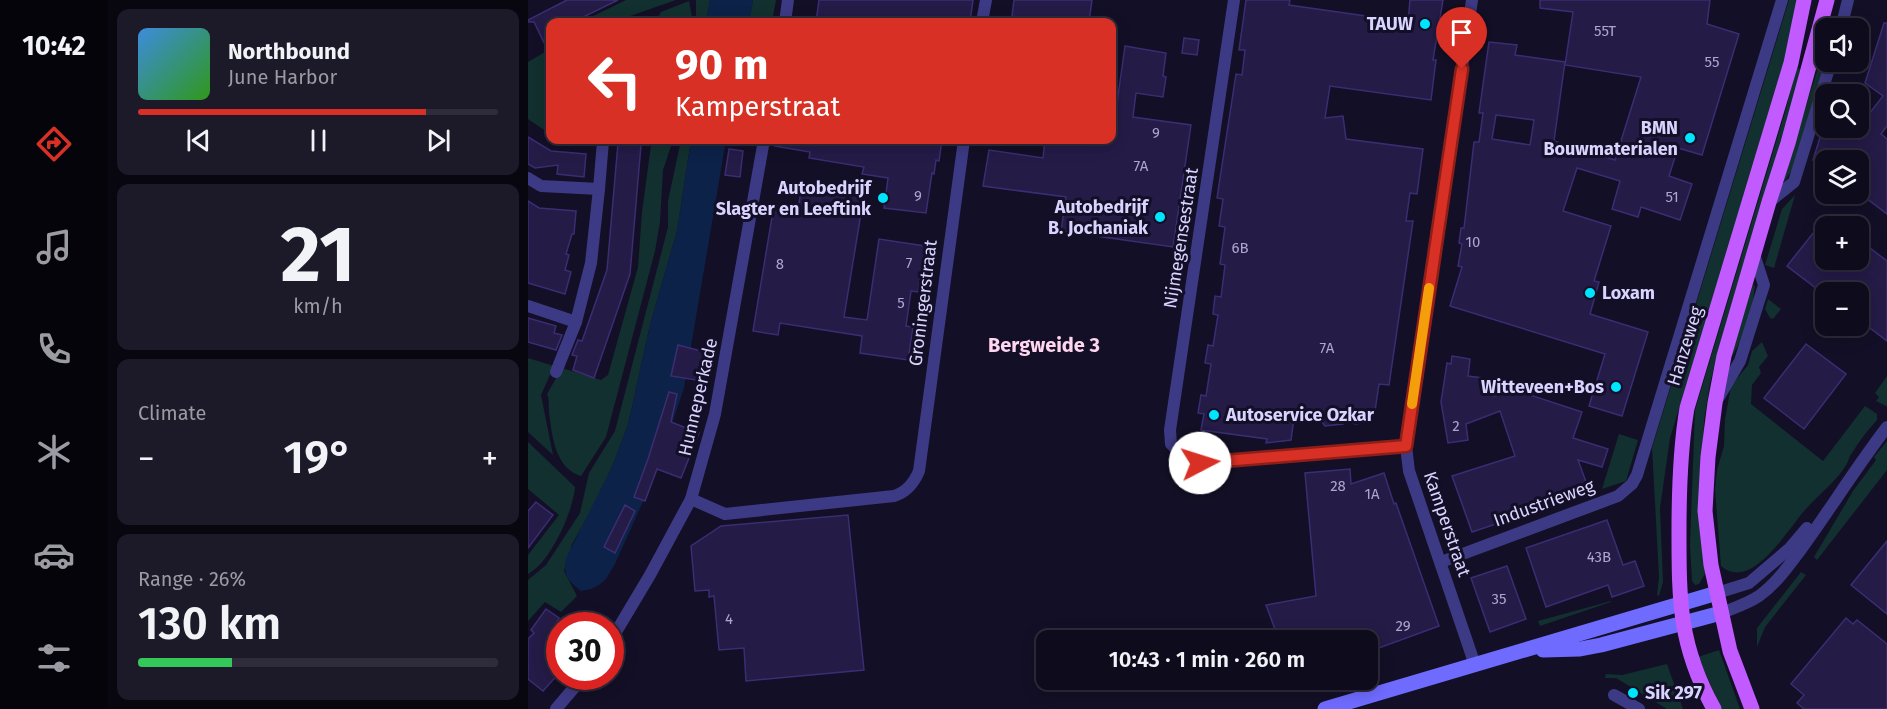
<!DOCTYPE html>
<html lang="en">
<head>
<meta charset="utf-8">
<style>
	:root { --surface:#0e0b1c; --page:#1c1929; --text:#f1f3f6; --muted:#9b9ba3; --line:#2e2b3b; --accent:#d93025 }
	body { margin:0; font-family:"Fira Sans",sans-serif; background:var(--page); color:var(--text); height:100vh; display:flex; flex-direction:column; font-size:22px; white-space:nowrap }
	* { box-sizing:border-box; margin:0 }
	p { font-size:20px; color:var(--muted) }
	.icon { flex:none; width:33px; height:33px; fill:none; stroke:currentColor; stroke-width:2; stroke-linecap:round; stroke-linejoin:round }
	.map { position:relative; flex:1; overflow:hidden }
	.sheet { display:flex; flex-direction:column; gap:9px; padding:9px; background:#08060f; width:420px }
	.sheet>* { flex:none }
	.guide { position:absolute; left:18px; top:18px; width:570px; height:126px; border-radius:12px; box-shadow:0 3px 15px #0003,0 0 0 2px var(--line); background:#d93025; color:#fff; overflow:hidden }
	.fabs { position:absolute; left:1287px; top:18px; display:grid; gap:12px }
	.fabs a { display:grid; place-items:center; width:54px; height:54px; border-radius:12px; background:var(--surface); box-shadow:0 3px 15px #0003,0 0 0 2px var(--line); font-size:30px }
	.speed { position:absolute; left:18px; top:612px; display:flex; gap:12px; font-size:30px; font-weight:700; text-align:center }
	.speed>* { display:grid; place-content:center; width:78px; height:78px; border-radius:50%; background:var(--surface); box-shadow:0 3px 15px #0003,0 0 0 2px var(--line); line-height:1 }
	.speed .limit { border:9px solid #d22; background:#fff; color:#111 }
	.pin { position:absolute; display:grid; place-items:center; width:51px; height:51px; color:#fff; margin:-62px -26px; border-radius:50% 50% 50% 0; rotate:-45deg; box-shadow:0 0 6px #0007 }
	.pin .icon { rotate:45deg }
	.me { position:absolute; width:66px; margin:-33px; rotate:85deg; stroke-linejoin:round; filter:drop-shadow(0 0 4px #0008) }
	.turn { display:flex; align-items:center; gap:21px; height:126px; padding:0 30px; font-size:27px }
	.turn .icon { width:78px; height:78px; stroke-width:2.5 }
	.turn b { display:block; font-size:42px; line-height:51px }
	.big { font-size:45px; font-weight:600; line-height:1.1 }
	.sheet .tile { flex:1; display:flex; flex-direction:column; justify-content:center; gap:9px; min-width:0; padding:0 21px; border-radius:12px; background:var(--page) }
	.sheet .dial { align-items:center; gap:0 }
	.dial b { font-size:78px; line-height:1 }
	.song { display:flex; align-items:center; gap:18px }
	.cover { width:72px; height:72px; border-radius:9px; background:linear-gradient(135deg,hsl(210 70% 55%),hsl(110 70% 35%)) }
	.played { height:6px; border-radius:3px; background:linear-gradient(90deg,var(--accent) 80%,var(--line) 80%) }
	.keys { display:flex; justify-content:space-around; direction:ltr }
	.heat { display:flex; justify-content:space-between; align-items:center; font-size:33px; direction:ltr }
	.charge { height:9px; border-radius:4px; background:linear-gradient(90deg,#34c759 26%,var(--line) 0) }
	.trip { position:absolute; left:508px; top:630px; width:342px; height:60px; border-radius:12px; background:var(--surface); box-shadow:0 3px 15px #0003,0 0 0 2px var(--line); font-weight:600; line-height:60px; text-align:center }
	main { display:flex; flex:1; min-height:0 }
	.dock { display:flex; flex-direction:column; width:108px; justify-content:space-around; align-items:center; background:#06040b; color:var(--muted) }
	.dock .icon { width:42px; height:42px }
	.dock .current { color:var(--accent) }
	.dock b { font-size:27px; color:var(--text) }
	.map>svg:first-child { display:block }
</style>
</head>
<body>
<main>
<nav class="dock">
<b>10:42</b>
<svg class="icon current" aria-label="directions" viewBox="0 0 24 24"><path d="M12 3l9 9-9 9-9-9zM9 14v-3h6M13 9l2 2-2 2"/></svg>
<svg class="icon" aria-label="music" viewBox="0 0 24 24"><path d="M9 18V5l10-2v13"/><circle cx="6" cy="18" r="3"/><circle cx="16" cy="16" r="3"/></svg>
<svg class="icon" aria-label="phone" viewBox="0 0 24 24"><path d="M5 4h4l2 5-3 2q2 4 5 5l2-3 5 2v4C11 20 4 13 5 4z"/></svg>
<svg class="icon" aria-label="climate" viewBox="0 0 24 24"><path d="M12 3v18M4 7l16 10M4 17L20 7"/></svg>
<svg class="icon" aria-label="car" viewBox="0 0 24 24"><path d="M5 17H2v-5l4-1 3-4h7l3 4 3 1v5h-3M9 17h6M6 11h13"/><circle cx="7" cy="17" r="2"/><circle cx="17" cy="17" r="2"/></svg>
<svg class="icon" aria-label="filters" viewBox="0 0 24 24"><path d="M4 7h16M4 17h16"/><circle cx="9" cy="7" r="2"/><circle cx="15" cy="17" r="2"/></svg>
</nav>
<section class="sheet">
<div class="tile">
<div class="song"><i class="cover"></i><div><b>Northbound</b><p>June Harbor</p></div></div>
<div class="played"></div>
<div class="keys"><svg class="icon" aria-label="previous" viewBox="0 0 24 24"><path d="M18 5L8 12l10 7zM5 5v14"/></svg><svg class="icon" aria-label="pause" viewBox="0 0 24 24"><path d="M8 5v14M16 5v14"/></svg><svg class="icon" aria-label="next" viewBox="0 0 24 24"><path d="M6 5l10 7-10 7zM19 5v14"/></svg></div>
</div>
<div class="tile dial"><b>21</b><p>km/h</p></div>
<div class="tile"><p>Climate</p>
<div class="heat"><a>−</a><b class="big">19°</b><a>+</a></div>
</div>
<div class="tile"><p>Range · 26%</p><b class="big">130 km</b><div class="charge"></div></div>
</section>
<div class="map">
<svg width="1359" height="709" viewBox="0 0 1359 709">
	<rect width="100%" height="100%" fill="#130f26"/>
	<g fill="#12302f">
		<path d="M98,0H148L85,22H53Z"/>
		<path d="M168,0H182L178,22H168Z"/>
		<path d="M225,0H248L244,22H221Z"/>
		<path d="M1261,0H1270L1254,69L1234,138L1142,438L1132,508L1135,582L1131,596L1129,595L1131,577L1124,448Z"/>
		<path d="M161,1L164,17L163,22H127L133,12Z"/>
		<path d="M1297,45L1298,62L1266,167L1257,181H1255Z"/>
		<path d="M22,49V134L0,119V62Z"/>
		<path d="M1268,68L1272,69L1268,92L1196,329L1182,383L1176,421L1173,478L1177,574L1171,584L1167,585L1164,581L1162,545L1167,410L1258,109Z"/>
		<path d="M78,140H145L135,170L132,222L127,251L78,437L53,476C27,468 24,436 21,412C20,405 22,401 19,394L34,368L73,380L80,375L110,267L114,212L123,145L78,143Z"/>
		<path d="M153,140H163L149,231L122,325L100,425L84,467L64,509L44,544L36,571L49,596L33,612L17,602L0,621V580L18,565L52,513L61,473L87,431L140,227V201Z"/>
		<path d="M1267,195L1246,268L1237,265L1254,209Z"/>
		<path d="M1225,285L1227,286C1224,311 1218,335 1204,356H1202Z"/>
		<path d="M1240,299L1253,309L1245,319L1242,318L1237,309Z"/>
		<path d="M1234,342L1240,356L1231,367L1233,373L1224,385L1223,404L1295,461L1337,406L1349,414V420C1340,430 1331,441 1324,453C1321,456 1321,461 1318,465C1308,482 1291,494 1278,509C1260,528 1224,593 1193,566L1187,489L1189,470L1196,446L1197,419L1203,386L1220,365L1224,351Z"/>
		<path d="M0,358L26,366L13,395L25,455L0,432Z"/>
		<path d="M1359,376V406H1358L1348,401L1351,397L1347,393Z"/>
		<path d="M1091,434L1110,440L1098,481L1074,489Z"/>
		<path d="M1359,441V470L1289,560L1286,557L1325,491L1348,460L1346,457Z"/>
		<path d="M0,442L47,487C45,511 23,562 0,574V555L31,515L0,489Z"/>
		<path d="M1273,572L1278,575L1237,627L1229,647V628Z"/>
		<path d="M1083,601V602L1012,626L1010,621Z"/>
		<path d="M1191,650L1212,709H1193L1170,657Z"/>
		<path d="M1139,664L1155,709H1139L1088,678H1077L1078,674L1094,675Z"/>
	</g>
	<g fill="#0c2248">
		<path d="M182,0H225L221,22H178Z"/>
		<path d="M163,140H198L156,388L126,477L87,564L78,579L71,585L63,589L53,591C40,581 35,576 38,558L84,467L100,425L122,325L149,231Z"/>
	</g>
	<g fill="#241b47" stroke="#3b2d73" stroke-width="1.5" fill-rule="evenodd">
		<path d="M39,0H90L45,22H22V55L6,22H0V20Z"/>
		<path d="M291,0H445L442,22H288Z"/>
		<path d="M486,0H564L561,22H488L489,17L484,16Z"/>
		<path d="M718,0H762L761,5L880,22L882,0H915L905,60H908L903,100L802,86L797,118L815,116L818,139L895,149L889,194L882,193L878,221H885L861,385L851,384L847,411L831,409L829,424L815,422V424L797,426L794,422L766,418L763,440L738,443L739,439L673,430L676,414L670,413L673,395L678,396L683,364L677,363L680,345L685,346L690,315L685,314L687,296L693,297L697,265L692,264L697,227L691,226L695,199L689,198L708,74L714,75L717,50H711Z"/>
		<path d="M1012,0H1182L1179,24L1211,34L1174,155L1150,148L1141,176L1164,184L1152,220L1113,207L1110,217L1084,209L1092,181L1049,168L1035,211L1083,226L1066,281L1071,282L1062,314L1120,332L1094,416L1061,406L1077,354L922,306L934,267L930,266L934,244L931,243L933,228H936L946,142H951L955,113H951L961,42L989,45L987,55L1037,62L1026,141L1087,160L1113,77L1037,65L1045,12L1012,8ZM968,115L1006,120L1002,145L964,139Z"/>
		<path d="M1356,23H1359V126L1353,134L1359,139V214L1330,192V160H1285L1295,128H1315L1330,139V106L1341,114L1355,96L1337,83Z"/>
		<path d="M656,38L671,40L669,55L654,53Z"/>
		<path d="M597,46L638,53L635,76L638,77L635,97L608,93L605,117L663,125L645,247L533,231L538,197L455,186L461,150L515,158L517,140H584V102L589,103Z"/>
		<path d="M0,137L23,151L58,154L56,177L29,174L30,165L7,168L0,164Z"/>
		<path d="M247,140H414L411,161L408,160L406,174L404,173L398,213L356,208L360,178L334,174L336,167L281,158L282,152L247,146Z"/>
		<path d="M90,143L113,145L102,274L66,378L45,370L49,356L44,355L50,340L54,341L79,270Z"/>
		<path d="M201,149L215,151L212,177L197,175Z"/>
		<path d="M274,185L336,195L316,317L339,320L351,239L397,246L390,292L383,291L378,326L385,327L380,360L332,353L334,336L252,323L250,335L225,331L246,205L270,209Z"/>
		<path d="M0,201L11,208L48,211L46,234H44L38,254L41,255L37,270L43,272L37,294L0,283Z"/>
		<path d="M1298,217V260H1330V239L1359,261V341L1330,319V292H1293L1259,266Z"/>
		<path d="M0,318L28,326L26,333L34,335L28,350L0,342Z"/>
		<path d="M1278,344L1318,374L1276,429L1236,398Z"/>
		<path d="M150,345L185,354L180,382L143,376Z"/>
		<path d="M924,356L942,359L940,376L955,378L953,391L965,389L966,396L990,391L1054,412L1045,438L1080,449L1074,467L1050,460L1061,490L974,519V522L944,532L924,476L987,456L972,411L938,424L940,440L920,443L913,402L919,363L923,364Z"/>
		<path d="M141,392L149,394L143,422L171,433L153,478L129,469L117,501L106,497L120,459Z"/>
		<path d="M822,469L823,484L856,473L866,504L868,503L911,626L840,652V640H751L738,605L788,596L777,473Z"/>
		<path d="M8,502L25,515L0,548V511Z"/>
		<path d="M97,505L107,511L87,553L76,547Z"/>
		<path d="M320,515L336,670L218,681L216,648L191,650L186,596L181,597V590L167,591L163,546L193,526Z"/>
		<path d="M1079,520L1095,565L1107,561L1116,586L1084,597L1080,585L1018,607L998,548Z"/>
		<path d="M1359,541V614L1323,585Z"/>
		<path d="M979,566L998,619L962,632L943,578Z"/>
		<path d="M18,609L31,618L27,626L32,629V672L15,691L0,679V639L6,633L3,630Z"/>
		<path d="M1318,618L1325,624L1329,620L1359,644V709H1276L1269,703L1276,695L1263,684Z"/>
	</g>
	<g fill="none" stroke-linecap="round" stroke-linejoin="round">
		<g stroke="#3d3a85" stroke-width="12">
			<path d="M706,0L642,430L643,444L659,461L672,463L878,446"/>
			<path d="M944,0L878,446L881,471L947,665"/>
			<path d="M257,22L260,0"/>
			<path d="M454,22L458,0"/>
			<path d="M1313,28L1320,0"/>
			<path d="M0,178L13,186L71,189L63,263L48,322L0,306"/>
			<path d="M71,189L75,141"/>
			<path d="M1241,202L1266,182L1303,62"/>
			<path d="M28,372L48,322"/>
			<path d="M1191,397L1212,361L1236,285L1226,254"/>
			<path d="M163,499L197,514L366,496C379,492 386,483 391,471L436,140"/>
			<path d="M913,562L1090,496L1104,484L1109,475L1254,0"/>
			<path d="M1189,593L1221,583L1262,548L1279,528"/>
			<path d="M1193,613C1206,608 1219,604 1231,596C1249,583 1261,565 1274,548C1303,508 1329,466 1359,427"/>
			<path d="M82,642L122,575L163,499L187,414L236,140"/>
			<path d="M1086,695L1111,709"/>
			<path d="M28,709L56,676"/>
		</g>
		<g stroke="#6f6bff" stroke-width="15">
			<path d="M1015,650L1052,649L1073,645L1193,613"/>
			<path d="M797,709L1189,593"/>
		</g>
		<g stroke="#c25bff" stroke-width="15">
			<path d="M1186,709C1151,646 1151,601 1151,531C1151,489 1152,449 1159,408L1263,63L1276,0"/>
			<path d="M1224,709L1202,651L1183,565L1177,511L1180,457L1187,403L1196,356L1241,202L1260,143L1299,0"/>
		</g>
	</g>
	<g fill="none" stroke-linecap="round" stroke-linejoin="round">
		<defs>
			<path id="route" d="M672,463L878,446L934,69"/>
		</defs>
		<use href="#route" stroke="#8d1f18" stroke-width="15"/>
		<use href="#route" stroke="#d93025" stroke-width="10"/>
		<path stroke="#f59e0b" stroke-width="10" d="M884,404L901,288"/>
	</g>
	<g fill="#00e5ff" stroke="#130f26" stroke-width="2">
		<circle cx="897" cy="24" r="6"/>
		<circle cx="1162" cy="138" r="6"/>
		<circle cx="355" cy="198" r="6"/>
		<circle cx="632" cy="217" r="6"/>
		<circle cx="1062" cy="293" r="6"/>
		<circle cx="1088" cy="387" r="6"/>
		<circle cx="686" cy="415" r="6"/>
		<circle cx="1105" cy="693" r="6"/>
	</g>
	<g text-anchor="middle" stroke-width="6" stroke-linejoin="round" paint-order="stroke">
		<g font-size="15" fill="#aca6d1">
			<text x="1077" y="36">55T</text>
			<text x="1184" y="67">55</text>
			<text x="628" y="138">9</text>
			<text x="613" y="171">7A</text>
			<text x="390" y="201">9</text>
			<text x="1144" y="202">51</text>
			<text x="945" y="247">10</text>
			<text x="712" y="253">6B</text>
			<text x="381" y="268">7</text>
			<text x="252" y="269">8</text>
			<text x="373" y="308">5</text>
			<text x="799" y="353">7A</text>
			<text x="928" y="431">2</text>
			<text x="810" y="491">28</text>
			<text x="844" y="499">1A</text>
			<text x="1071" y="562">43B</text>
			<text x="971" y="604">35</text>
			<text x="201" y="624">4</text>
			<text x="875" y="631">29</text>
		</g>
		<g font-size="18" font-weight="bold" fill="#d9d4ff" stroke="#130f26" text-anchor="end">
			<text x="885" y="30">TAUW</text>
			<text x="1150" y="134">BMN<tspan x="1150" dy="21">Bouwmaterialen</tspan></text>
			<text x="343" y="194">Autobedrijf<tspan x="343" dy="21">Slagter en Leeftink</tspan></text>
			<text x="620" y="213">Autobedrijf<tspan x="620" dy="21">B. Jochaniak</tspan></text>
			<text x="1074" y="299" text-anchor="start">Loxam</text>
			<text x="1076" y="393">Witteveen+Bos</text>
			<text x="698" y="421" text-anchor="start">Autoservice Ozkar</text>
			<text x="1117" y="699" text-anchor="start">Sik 297</text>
		</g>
		<g font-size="18" fill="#d9d4ff" stroke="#130f26">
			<text transform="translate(653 238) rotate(-81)" y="6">Nijmegensestraat</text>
			<text transform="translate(395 303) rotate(-83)" y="6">Groningerstraat</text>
			<text transform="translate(1157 346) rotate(-73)" y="6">Hanzeweg</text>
			<text transform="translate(170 397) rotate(-77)" y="6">Hunneperkade</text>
			<text transform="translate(1016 503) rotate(-20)" y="6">Industrieweg</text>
			<text transform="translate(919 524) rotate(71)" y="6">Kamperstraat</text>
		</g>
		<g font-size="20" font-weight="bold" fill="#ffd6f0" stroke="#130f26">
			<text x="516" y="352">Bergweide 3</text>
		</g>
	</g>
</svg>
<div class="fabs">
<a><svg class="icon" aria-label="sound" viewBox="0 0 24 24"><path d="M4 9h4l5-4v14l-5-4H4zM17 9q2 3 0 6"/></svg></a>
<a><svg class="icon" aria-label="search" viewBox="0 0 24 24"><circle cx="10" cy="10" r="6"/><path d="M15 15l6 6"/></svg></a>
<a><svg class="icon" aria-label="layers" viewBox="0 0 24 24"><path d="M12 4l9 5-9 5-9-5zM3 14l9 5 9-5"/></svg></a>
<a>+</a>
<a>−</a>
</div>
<div class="speed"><div class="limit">30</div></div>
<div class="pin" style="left:934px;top:69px;background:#d93025"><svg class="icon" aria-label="arrive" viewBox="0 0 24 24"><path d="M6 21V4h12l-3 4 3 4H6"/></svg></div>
<svg class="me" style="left:672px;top:463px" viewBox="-20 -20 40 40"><circle r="19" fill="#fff"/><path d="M0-13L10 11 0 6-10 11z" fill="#d93025"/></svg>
<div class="trip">10:43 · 1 min · 260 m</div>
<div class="guide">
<div class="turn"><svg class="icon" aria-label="left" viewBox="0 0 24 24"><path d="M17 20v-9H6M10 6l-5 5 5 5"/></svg><div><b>90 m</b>Kamperstraat</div></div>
</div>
</div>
</main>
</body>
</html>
